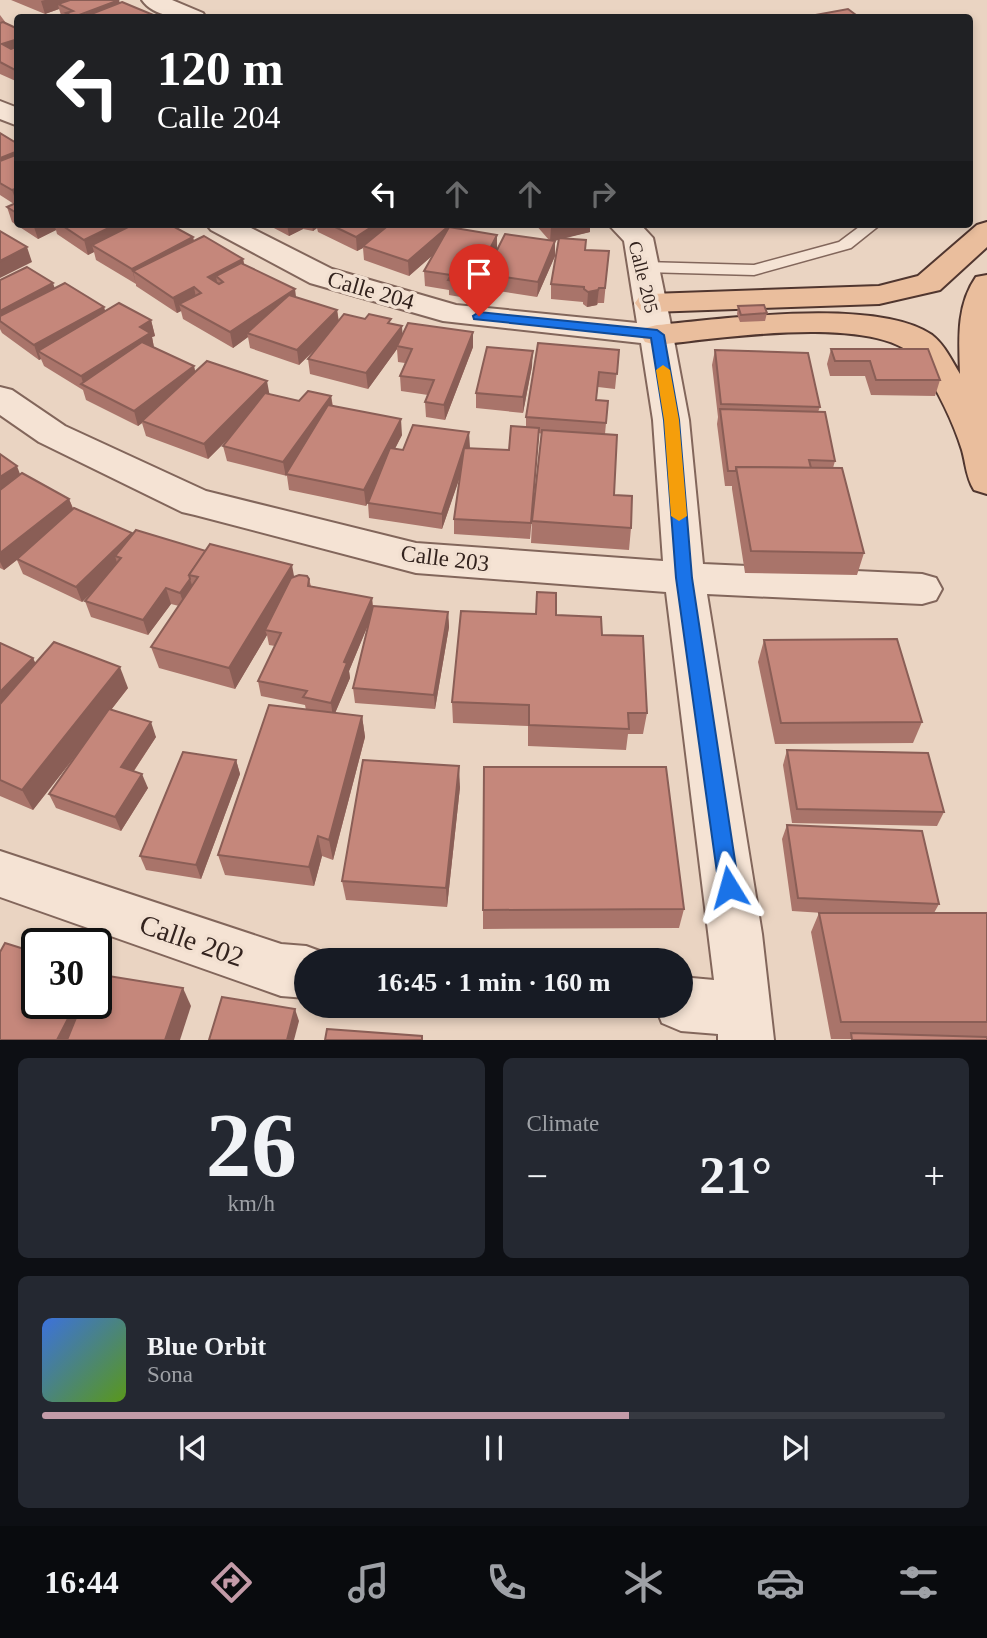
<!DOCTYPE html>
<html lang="en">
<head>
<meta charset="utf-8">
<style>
	:root { --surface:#171b24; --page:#242831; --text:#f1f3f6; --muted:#9ea1a6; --line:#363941; --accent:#c39ba8 }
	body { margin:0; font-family:Georgia,serif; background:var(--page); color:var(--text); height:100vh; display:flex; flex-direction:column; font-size:26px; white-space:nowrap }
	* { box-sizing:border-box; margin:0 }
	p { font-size:23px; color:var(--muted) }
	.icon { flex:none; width:38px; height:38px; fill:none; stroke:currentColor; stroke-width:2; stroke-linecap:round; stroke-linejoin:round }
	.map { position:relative; height:1040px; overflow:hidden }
	.panel { display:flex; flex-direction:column; gap:18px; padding:18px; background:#0d0f14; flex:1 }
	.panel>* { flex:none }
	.guide { position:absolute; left:14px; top:14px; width:959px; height:214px; border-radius:7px; box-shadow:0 4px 10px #0003; background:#202124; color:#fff; overflow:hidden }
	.speed { position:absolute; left:21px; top:928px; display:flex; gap:14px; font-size:35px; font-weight:700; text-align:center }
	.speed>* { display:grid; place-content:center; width:91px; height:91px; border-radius:50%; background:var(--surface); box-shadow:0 4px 10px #0003; line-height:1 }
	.speed .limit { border:4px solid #111; border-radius:10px; background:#fff; color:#111 }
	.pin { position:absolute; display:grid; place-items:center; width:60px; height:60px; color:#fff; margin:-72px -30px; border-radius:50% 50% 50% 0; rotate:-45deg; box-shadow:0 0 7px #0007 }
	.pin .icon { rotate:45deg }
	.me { position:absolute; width:77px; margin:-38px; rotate:352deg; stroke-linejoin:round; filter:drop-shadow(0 0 5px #0008) }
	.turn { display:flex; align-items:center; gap:24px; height:147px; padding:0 28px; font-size:32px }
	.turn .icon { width:91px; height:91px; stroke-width:2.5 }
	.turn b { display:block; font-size:49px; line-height:60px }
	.lanes { display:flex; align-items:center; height:66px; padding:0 28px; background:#0003; justify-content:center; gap:35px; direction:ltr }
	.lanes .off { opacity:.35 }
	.big { font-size:52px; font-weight:800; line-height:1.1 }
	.panel .widget { flex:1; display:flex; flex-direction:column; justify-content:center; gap:10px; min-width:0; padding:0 24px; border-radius:10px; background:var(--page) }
	.panel .dial { align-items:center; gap:0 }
	.dial b { font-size:91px; line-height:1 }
	.song { display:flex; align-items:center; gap:21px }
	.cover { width:84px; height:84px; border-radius:10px; background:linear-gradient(135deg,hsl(220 70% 55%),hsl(90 70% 35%)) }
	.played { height:7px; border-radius:4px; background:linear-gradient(90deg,var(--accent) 65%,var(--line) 65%) }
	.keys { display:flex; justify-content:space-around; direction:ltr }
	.heat { display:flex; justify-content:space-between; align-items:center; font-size:38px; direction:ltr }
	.panel .tiles { flex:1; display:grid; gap:18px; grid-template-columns:1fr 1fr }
	.widget:last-child { grid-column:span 2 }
	.trip { position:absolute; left:294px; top:948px; width:399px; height:70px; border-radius:35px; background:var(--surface); box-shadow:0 4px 10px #0003; font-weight:800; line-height:70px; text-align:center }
	.tabs { display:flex; height:112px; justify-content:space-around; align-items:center; background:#090b0e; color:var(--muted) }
	.tabs .icon { width:49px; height:49px }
	.tabs .selected { color:var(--accent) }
	.tabs b { font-size:32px; color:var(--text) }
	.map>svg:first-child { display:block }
</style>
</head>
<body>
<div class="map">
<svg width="987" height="1040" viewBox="0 0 987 1040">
	<rect width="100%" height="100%" fill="#ead4c2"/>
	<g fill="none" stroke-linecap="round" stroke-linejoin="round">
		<defs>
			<path id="service" d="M863,224H881L851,248L754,275L644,272L636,267L644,262L754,265L839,242Z"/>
			<g id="minor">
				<path d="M142,0H172L203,13L206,18C186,18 155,19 142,0Z"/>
				<path d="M0,101L18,108V126L0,119Z"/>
				<path d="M206,224H243L332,269L456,305L637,323L624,241L608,224H640L653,238L673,335L689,420L703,564L922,574L936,578L942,589L936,600L922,604L707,594L762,934L774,1040H718V1034L681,1031L662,1023L655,1006H681V977L714,980L666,592L416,573L195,515L182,512L39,442L0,415V387L12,390L65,426L206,491L416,543L663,561L653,420L641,343L443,321L310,283L211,230Z"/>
				<path d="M0,851L281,944L306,946L325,953L328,961H306V998L281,996L0,897Z"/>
			</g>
			<g id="primary">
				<path d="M987,222V247L940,290L879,304L651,312L640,310L635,303L640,296L651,294L879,286L918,276L977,225Z"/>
				<path d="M987,275V494L974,490C966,477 966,464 962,450C953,421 936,388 920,363C887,311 713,339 657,345L645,342L641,335L645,328L657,325C723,319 877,297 932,335C944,344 952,361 960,374C959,340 956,306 976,277Z"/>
			</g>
		</defs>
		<use href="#service" stroke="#82665b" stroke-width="3"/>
		<use href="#minor" stroke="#82665b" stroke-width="4"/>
		<use href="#primary" stroke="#50362f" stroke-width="4"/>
		<use href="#service" fill="#f5e3d4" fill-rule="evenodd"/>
		<use href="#minor" fill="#f5e3d4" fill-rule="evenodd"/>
		<use href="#primary" fill="#eabe9d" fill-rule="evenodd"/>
	</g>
	<g fill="#a9746a">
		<path d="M11,0H118L120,3L151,17L164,18H62L59,9L45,14Z"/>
		<path d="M0,15L6,23L18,29V82L0,74Z"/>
		<path d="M0,133L18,144V224H169L193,237L194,241L243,259L244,264L296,297L337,310L339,321L365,319L392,324L402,334L473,347L445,420L426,417L425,402L428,395L401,391L400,376L405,363L398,362L397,349L368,389L310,374L308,359L317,348L299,365L250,348L248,337L233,348L183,319L181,311L177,313L136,286V284L96,260L94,252L88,255L57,234L56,230L38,239L12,222L7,207L14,204L0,195Z"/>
		<path d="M272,224H458V229L497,249L549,240L535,224H590V232L563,238L586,240L585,250L609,251L604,303H598L597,305L587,307L583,304V302L551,299V284L559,239L554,241L555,256L537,297L485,289V274L489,267L472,299L449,295V290L425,286L424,271L433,255L409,276L364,260L363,248L357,251L318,232L317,228L313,231L303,229L289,236L272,227Z"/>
		<path d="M0,280L55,288L104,307L105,312L151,320L155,336L152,337L154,347L194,366L195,372L269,394L299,401L331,396L333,406L402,435L395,448L403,450L469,448L509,450L526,427V417L619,350L615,389L598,387L596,400L608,401L605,434L614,495L631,528L629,550L531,543L532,521L542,434L539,433L530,539L454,534V519L460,476L442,529L369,518L368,503L370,497L366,506L289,490L287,476L227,461L223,446L230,437L208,459L146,436L142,423L138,426L86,400L83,390L44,366L41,359L39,360L2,333L0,329Z"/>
		<path d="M738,306L767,313L765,321L740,322L737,314Z"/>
		<path d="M831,349L940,380L935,396L871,395L865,376H830L827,364Z"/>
		<path d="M715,350L820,407L818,412L835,461L833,468L864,553L857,575L745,573L732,489V486H725L717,424L718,417L712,365Z"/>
		<path d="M532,366L523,413L476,408V393Z"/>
		<path d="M0,454L20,475L69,499L73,508L132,535L294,577L309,579L311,586L372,598L373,607L448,612L449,627L435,709L355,703L353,688L368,625L349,671L350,678L335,713L362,716L365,737L333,860L322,856L314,886L225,875L218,855L306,710L305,705L261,696L258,681L275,646L269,645L267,635L235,689L159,668L151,647L179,606L171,604L148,635L91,617L85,601L97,588L82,602L23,574L17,560L4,570L0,568Z"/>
		<path d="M556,615L602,635L647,713L643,734H628L626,750L528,746V726L453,723L452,702Z"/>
		<path d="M764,640L922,722L913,743L775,744L758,662Z"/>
		<path d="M0,643L33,658L35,663L128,688L111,710L156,737L134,771L148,788L121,831L56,808L49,794L77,754L33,810L0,796Z"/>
		<path d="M787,750L944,812L937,826L792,823L783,765Z"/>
		<path d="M236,760L240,774L201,879L146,870L140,856Z"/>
		<path d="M460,787L447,907L346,900L342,881Z"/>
		<path d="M787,825L939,904L934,913H987V1040L831,1039L811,932L819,913H823L792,911L782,839Z"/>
		<path d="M684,909L679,928L483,929V910Z"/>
	</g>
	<g fill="#8a5e56">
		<path d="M45,0H83L58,4L59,9L45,14L41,1Z"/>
		<path d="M119,0L122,13L111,18H74Z"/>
		<path d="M151,14V18H141Z"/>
		<path d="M18,39V53L2,44Z"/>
		<path d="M18,151V167L0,175V158Z"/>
		<path d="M18,188V195L15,193L18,201L17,205L12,190Z"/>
		<path d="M33,224H54L56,230L38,239Z"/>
		<path d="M117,224H149L92,245L94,252L88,255L84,240Z"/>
		<path d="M287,224H303V229L289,236Z"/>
		<path d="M312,224H316L317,228L313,231Z"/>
		<path d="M376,224H400L363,246V248L357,251L356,237Z"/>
		<path d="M451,224H458V233L409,276L408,261Z"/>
		<path d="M562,224H590V232L550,242L551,227Z"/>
		<path d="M497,235V249L472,299V284Z"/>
		<path d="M193,237L196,252L133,271L136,284L132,269Z"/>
		<path d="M555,241V256L537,297L538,282Z"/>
		<path d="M27,247L32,262L0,278V261Z"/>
		<path d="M243,259L246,274L216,276L218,288L208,277Z"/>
		<path d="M53,283L58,298L0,321V311Z"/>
		<path d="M194,287L197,303L179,304L181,311L177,313L173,298Z"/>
		<path d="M599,288L597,305L587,307L588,292Z"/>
		<path d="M295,289L297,304L247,333L248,337L233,348L230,332Z"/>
		<path d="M104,307L108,322L38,351L41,359L39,360L34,345Z"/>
		<path d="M337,310L339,325L299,365L297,350Z"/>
		<path d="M151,320L155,336L152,337L154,348L84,386L81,376L140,327Z"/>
		<path d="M402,326L403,341L397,346V349L368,389L366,373Z"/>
		<path d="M473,332V347L445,420L444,405Z"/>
		<path d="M533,351L532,366L523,413V397Z"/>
		<path d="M194,366L197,381L142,421V423L138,426L134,411Z"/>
		<path d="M267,381L270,397L208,459L204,444Z"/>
		<path d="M331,396L333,412L286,474V477L283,462Z"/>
		<path d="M401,419L402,435L366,506L364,490Z"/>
		<path d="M539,428L538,444L530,539L531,523Z"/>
		<path d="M469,432L470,448L442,529V514Z"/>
		<path d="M17,466L23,482L0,496V477Z"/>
		<path d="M69,499L75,514L4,570L0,562V553Z"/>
		<path d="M132,533L137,549L121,558L115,556L118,566L82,602L76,587Z"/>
		<path d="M292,565L296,587L265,630L267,635L235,689L229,668Z"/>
		<path d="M190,579L195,594L185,608L180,593Z"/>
		<path d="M166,588L171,604L148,635L143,620Z"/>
		<path d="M372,598L373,613L349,671L350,678L333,718L331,703L344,662Z"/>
		<path d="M448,612L449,627L435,709L434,695Z"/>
		<path d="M33,658L40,673L0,715V692Z"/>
		<path d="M120,667L128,688L33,810L22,790Z"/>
		<path d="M362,716L365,737L333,860L329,840Z"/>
		<path d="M151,722L156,737L127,781L121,767Z"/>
		<path d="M236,760L240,774L201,879L196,865Z"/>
		<path d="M459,766L460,787L447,907L446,888Z"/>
		<path d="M142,774L148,788L121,831L115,817Z"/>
		<path d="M318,836L322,856L314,886L309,867Z"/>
		<path d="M183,988L191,1006L180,1040H165Z"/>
		<path d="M76,1003H96L77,1040H57Z"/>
		<path d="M295,1009L299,1021L294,1040H287Z"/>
	</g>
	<g fill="#c5877b" stroke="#8a5e56" stroke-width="2">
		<path d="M70,0H119L74,17L66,13L73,11L58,4Z"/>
		<path d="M122,2L151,14L141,18H81Z"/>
		<path d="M848,9L860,18H799Z"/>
		<path d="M158,15L164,18H151Z"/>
		<path d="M3,22L18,29V39L2,44L11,49L18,46V69L15,70L0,62V23Z"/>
		<path d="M0,133L18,144V151L0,158Z"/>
		<path d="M18,154V188L12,190L0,183V161Z"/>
		<path d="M18,202V214L7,207Z"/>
		<path d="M60,224H117L84,240Z"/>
		<path d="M134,224H169L193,237L132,269L92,245Z"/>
		<path d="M329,224H376L356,237Z"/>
		<path d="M390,224H451L408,261L363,246Z"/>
		<path d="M548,224H562L551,227Z"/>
		<path d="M449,227L497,235L472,284L448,280L451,275L424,271Z"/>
		<path d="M0,231L27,247L0,261Z"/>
		<path d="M505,234L555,241L538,282L485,274Z"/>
		<path d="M204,236L243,259L208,277L219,284L223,282L216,276L241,263L295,289L230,332L179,304L201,293L194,287L173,298L133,271Z"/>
		<path d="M559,238L586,240L585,250L609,251L605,288H599L598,290L588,292L584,289V287L551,284Z"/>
		<path d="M27,267L53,283L0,311V280Z"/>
		<path d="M65,283L104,307L34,345L0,321V316Z"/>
		<path d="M289,295L337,310L297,350L247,333Z"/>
		<path d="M119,303L151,320L140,327L150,333L81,376L38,351Z"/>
		<path d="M764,305L767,313L741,315L738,306Z"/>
		<path d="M344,314L365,319L369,314L391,319L388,323L402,326L366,373L308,359Z"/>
		<path d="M408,323L473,332L444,405L425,402L434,380L400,376L412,349L397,346Z"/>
		<path d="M142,342L194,366L134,411L81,384Z"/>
		<path d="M538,343L619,350L617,374L599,372L596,400L608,401L606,423L526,417Z"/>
		<path d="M487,347L533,351L523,397L476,393Z"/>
		<path d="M831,349H928L940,380H876L870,361H835Z"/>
		<path d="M715,350L808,353L820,407L721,404Z"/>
		<path d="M207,361L267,381L204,444L142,421Z"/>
		<path d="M308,391L331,396L283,462L223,446L265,393L299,401Z"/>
		<path d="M328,405L401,419L364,490L286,474Z"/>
		<path d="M720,409L825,412L835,461L809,460L811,468L736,467V471H728Z"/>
		<path d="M413,425L469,432L442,514L368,503L390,448L403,450Z"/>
		<path d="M511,426L539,428L531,523L454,519L464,448L509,450Z"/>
		<path d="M542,430L617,435L614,495L632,496L631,528L532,521Z"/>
		<path d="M0,454L17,466L0,477Z"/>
		<path d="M736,467L842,468L864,553L751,551Z"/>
		<path d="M22,473L69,499L0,553V490Z"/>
		<path d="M74,508L132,533L76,587L17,559Z"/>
		<path d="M136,530L206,551L189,575L190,579L180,593L166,588L143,620L85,601L121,558L115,556Z"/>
		<path d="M210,544L292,565L229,668L151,647L198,577L189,575Z"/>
		<path d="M299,575L307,576L309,579L308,586L372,598L344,662L347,663L331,703L303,697L307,691L258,681L281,633L265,630L291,578Z"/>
		<path d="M537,592L556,593V615L601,617L602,635L643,636L647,713H628L629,729L529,725V705L452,702L461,611L536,614Z"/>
		<path d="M373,606L448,612L434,695L353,688Z"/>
		<path d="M897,639L922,722L781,723L764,640Z"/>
		<path d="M54,642L120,667L22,790L0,780V704Z"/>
		<path d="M0,643L33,658L0,692Z"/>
		<path d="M269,705L362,716L329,840L318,836L309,867L218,855Z"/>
		<path d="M109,709L151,722L121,767L142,774L115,817L49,794Z"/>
		<path d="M787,750L928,753L944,812L797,809Z"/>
		<path d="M183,752L236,760L196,865L140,856Z"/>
		<path d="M363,760L459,766L446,888L342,881Z"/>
		<path d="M484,767H666L684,909L483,910Z"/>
		<path d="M787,825L922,831L939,904L798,898Z"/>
		<path d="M819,913H987V1022H841Z"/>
		<path d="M5,943L37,953V1003H76L57,1040H0V952Z"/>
		<path d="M96,974L183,988L165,1040H67L82,1003H96Z"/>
		<path d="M222,997L295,1009L287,1040H209Z"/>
		<path d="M327,1029L422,1036V1040H325Z"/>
		<path d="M851,1033L987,1037V1040H852Z"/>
	</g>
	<path fill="#1a73e8" stroke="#114b97" stroke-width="2" d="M479,312L657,330L664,335L679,420L692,578L739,887L736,894L729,897L722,894L719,887L676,578L664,420L651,338L474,319L473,316Z"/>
	<path fill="#f59e0b" d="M663,365L670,370L679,420L687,516L679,521L671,516L664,420L656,370Z"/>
	<g text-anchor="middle" stroke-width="7" stroke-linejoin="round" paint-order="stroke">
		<g font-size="19" fill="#33231e" stroke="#f2e0d1">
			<text transform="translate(644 277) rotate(76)" y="7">Calle 205</text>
		</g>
		<g font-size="23" fill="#33231e" stroke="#f2e0d1">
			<text transform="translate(371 290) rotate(16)" y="8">Calle 204</text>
			<text transform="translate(445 558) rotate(7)" y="8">Calle 203</text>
		</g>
		<g font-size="28" fill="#33231e" stroke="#f2e0d1">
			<text transform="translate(192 940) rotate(19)" y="10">Calle 202</text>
		</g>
	</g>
</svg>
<div class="speed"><div class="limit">30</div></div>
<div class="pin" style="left:479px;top:316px;background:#d93025"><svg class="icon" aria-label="arrive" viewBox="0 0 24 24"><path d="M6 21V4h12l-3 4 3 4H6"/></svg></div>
<svg class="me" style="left:729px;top:887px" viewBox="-20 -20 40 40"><path d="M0-17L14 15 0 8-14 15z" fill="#1a73e8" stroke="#fff" stroke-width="4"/></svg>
<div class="trip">16:45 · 1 min · 160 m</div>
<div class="guide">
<div class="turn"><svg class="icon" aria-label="left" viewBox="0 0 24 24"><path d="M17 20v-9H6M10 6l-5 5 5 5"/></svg><div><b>120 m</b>Calle 204</div></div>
<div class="lanes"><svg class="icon" aria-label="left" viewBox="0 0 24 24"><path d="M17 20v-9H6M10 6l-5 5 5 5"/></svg><svg class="icon off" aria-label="ahead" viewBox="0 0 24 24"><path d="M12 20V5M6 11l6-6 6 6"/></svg><svg class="icon off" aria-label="ahead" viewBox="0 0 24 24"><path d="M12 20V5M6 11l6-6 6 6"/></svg><svg class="icon off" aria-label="right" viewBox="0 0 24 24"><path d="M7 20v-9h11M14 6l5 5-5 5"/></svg></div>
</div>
</div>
<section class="panel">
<div class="tiles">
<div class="widget dial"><b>26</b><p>km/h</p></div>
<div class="widget"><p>Climate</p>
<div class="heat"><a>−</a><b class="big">21°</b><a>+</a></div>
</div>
<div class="widget">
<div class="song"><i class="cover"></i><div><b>Blue Orbit</b><p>Sona</p></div></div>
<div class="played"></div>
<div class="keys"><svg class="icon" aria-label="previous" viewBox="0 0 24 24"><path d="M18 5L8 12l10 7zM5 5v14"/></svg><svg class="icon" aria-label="pause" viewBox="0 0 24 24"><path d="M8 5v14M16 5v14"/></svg><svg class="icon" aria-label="next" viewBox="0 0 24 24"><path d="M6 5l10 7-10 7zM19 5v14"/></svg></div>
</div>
</div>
</section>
<nav class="tabs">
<b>16:44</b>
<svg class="icon selected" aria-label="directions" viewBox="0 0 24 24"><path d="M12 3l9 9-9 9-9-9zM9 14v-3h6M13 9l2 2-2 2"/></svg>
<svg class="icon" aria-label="music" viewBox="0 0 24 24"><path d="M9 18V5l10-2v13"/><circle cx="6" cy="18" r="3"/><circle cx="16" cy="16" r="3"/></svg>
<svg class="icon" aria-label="phone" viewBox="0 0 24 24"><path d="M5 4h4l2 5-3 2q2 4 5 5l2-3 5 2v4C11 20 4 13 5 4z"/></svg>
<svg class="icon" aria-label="climate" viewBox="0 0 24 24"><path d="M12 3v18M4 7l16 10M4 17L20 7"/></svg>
<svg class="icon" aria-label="car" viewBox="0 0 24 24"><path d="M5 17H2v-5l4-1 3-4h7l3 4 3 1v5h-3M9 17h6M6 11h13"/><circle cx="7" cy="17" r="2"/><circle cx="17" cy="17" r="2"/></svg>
<svg class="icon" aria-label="filters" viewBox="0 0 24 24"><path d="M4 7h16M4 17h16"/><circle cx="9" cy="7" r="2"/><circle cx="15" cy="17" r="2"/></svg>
</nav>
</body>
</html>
